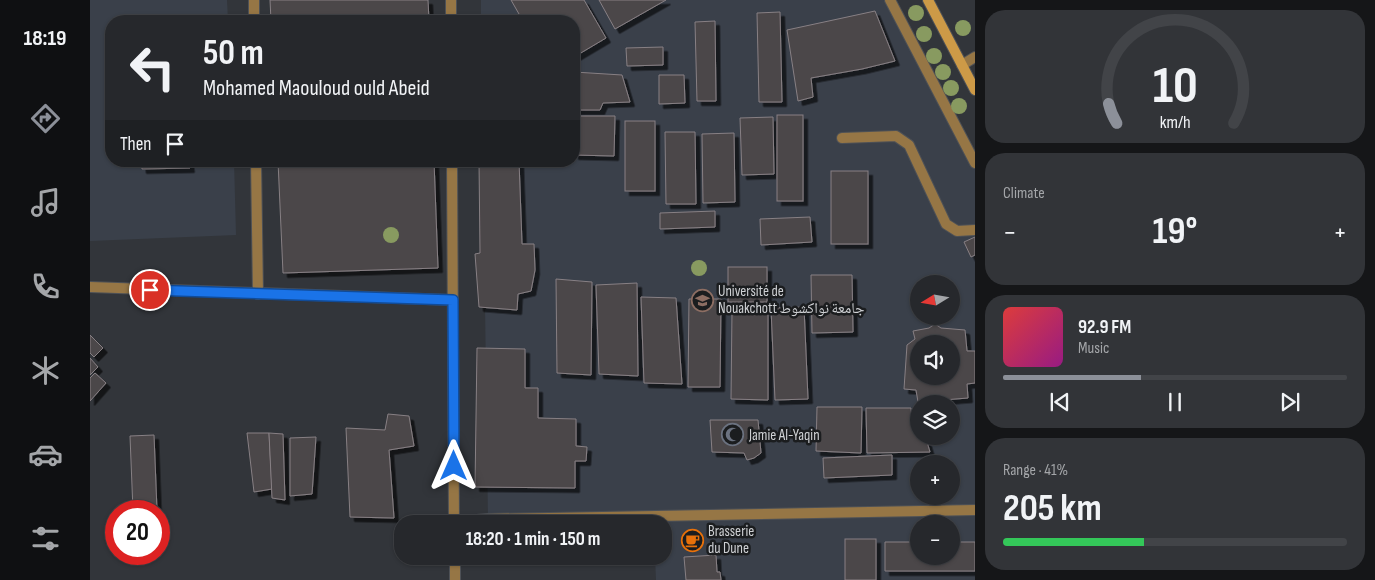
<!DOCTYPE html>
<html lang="en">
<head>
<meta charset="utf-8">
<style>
	:root { --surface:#26282c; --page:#323438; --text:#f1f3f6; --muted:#a4a6a9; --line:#424448; --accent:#8c9099 }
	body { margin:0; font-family:"Sofia Sans Condensed","Noto Naskh Arabic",sans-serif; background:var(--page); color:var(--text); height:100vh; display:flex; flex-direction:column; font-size:19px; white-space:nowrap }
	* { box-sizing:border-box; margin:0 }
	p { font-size:16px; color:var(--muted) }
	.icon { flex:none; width:28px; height:28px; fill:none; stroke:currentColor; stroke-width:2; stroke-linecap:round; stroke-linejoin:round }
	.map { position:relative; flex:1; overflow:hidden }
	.details { display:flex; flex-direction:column; gap:10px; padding:10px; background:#151618; width:400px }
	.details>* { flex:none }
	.banner { position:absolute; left:15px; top:15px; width:475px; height:152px; border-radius:20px; box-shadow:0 1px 4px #0004,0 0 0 1px var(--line); background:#26282c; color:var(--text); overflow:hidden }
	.needle { width:32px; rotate:259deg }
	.controls { position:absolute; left:820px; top:275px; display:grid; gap:10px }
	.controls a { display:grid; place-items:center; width:50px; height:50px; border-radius:50%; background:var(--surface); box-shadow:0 1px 4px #0004,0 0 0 1px var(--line); font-size:25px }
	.speed { position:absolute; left:15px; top:500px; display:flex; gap:10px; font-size:25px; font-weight:700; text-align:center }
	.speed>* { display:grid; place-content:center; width:65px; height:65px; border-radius:50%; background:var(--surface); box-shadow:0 1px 4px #0004,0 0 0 1px var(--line); line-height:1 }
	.speed .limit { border:8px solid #d22; background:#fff; color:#111 }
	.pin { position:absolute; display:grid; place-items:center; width:42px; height:42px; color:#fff; margin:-21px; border:2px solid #fff; border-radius:50%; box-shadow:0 1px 5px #0007 }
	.me { position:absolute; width:55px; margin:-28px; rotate:0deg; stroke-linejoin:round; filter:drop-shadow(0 0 4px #0008) }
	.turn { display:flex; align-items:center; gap:18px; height:105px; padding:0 15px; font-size:22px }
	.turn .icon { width:65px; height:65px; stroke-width:2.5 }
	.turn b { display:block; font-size:35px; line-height:42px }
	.then { display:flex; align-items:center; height:48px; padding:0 15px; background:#0003; gap:10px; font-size:19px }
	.big { font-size:38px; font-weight:700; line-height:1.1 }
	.details .widget { flex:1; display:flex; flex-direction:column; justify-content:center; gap:8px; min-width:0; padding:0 18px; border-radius:20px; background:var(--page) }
	.details .dial { align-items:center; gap:0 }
	.dial svg { height:130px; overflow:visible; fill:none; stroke:var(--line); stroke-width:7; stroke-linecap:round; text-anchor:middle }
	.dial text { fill:var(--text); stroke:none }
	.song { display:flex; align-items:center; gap:15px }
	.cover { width:60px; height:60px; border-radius:8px; background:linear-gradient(135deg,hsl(0 70% 55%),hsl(310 70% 35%)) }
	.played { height:5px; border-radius:2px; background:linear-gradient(90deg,var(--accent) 40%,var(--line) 40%) }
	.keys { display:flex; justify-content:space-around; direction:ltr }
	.heat { display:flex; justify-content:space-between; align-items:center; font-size:28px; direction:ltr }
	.charge { height:8px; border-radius:4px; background:linear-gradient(90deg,#34c759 41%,var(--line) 0) }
	.trip { position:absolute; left:304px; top:515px; width:278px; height:50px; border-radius:20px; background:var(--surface); box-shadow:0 1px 4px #0004,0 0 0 1px var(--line); font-weight:700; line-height:50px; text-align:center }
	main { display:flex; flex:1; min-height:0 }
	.tab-bar { display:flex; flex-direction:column; width:90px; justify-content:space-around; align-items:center; background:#0f1012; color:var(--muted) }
	.tab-bar .icon { width:35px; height:35px }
	.tab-bar .current { color:var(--accent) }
	.tab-bar b { font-size:22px; color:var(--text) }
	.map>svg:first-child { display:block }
</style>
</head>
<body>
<main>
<nav class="tab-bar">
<b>18:19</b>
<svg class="icon current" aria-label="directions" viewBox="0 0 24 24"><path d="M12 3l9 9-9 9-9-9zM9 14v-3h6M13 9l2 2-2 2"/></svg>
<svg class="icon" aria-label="music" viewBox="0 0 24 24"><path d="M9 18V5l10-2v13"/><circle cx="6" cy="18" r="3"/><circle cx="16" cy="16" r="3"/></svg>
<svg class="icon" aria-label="phone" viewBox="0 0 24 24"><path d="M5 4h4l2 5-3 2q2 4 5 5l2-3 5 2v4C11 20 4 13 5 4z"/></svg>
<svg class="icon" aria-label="climate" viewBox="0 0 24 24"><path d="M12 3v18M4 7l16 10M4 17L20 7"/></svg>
<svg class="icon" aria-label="car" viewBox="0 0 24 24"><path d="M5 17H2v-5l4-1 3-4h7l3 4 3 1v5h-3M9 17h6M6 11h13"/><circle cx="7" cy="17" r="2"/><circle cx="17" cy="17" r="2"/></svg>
<svg class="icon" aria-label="filters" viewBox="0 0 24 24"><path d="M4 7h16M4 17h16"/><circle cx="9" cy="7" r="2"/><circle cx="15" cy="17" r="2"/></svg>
</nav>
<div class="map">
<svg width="885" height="580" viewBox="0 0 885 580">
	<defs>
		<filter id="shadow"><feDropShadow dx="4.5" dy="4.5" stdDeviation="0" flood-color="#0009"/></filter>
	</defs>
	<rect width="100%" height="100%" fill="#32353a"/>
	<g fill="#3a404a" fill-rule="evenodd">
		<path d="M0,0H137L138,21H21V161H144L146,235L0,241Z"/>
		<path d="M391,0H800L885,166V580H566L565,556H572V524H564V520L398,519L393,161H484V21H391ZM829,284H861V316H829ZM829,344H861V376H829ZM829,404H861V436H829ZM829,464H861V496H829ZM829,524H861V556H829Z"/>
	</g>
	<g fill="#4c4649" stroke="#878084" fill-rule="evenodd" filter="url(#shadow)">
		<path d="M180,0H338L339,21H318V20L298,21H181Z"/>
		<path d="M421,0H494L516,38L484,57V21H433Z"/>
		<path d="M509,0H576L525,29Z"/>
		<path d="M785,11L805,61L772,69L721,78L723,97L708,101L697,30Z"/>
		<path d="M690,12L692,102H669L667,13Z"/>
		<path d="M625,21L626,101H607L605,22Z"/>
		<path d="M573,47V65L537,66L536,48Z"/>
		<path d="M484,72L532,75L540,102L513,103L510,110H484Z"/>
		<path d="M569,75H594L595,103L569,104Z"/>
		<rect x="687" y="115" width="26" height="86"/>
		<path d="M484,116H525L524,156L484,155Z"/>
		<path d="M683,117L684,174L652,175L650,118Z"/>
		<rect x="535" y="121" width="30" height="70"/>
		<path d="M575,132H605L606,204H576Z"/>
		<path d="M644,133L645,202L613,203L612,134Z"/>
		<path d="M51,161H99L100,168L52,169Z"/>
		<path d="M188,161H344L348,268L193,273Z"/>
		<path d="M389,161H429L432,244H444L445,270L441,291L428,294L427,310L389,307L385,254L390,253Z"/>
		<rect x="741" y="171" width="37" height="73"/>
		<path d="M625,211V227L570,229V213Z"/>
		<path d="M720,217L722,242L671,245L670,219Z"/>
		<path d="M885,237V255L881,257L874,242Z"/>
		<rect x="638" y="267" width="39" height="35"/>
		<path d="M721,275H762L763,332L722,333Z"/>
		<path d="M466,279L502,282L501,375L467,373Z"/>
		<path d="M547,283L548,376L509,374L506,285Z"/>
		<path d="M551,297L586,298L592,384L554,383Z"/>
		<path d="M599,299H631L630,387H598Z"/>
		<path d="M714,307L718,399L685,400L681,308Z"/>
		<path d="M642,311L678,312V400L641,399Z"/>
		<path d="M845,324L851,328L875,330L877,351H885V383L877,384L878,398L828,402L826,390L814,389L817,345L825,339L823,331L839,328ZM829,344H861V376H829Z"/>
		<path d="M0,335L13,348L4,357L0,353Z"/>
		<path d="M387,348L435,349V388H448V418L486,419V446L497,447L496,461H485V488L385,487Z"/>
		<path d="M0,358L8,367L0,375Z"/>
		<path d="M5,373L16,383L0,401V378Z"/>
		<path d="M727,407H772L771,453L726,451Z"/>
		<path d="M776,408H821L822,428L829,431V436H832L833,440L837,442L840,452L777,453Z"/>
		<path d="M298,414L319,416L324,446L299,450L304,518L260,517L256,428L295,430Z"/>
		<path d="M620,420H668L671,453L664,458L657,460L654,453L622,452Z"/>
		<path d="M157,433H179L182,489L164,492Z"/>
		<path d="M179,433L193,434L195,500L182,498Z"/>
		<path d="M64,435L67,511H43L40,436Z"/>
		<path d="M226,437L222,494L200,496V438Z"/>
		<path d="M802,455V475L734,478L733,458Z"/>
		<rect x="755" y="539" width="31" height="41"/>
		<path d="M795,542H829V556H861V542H885V571H795Z"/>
		<path d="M626,555L627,572H630L631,580H596L594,557Z"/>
	</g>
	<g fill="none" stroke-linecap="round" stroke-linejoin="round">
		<defs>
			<g id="lane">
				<path d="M164,0V21"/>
				<path d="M361,0V21"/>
				<path d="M800,0L885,163"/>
				<path d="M872,65L885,57"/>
				<path d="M752,138L806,136L819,145L856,224L867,231L885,230"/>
				<path d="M166,161L168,294"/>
				<path d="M362,161L364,524"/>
				<path d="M0,287L363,300"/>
				<path d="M364,522L398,519L885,510"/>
				<path d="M365,556V580"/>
			</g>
			<path id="secondary" d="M838,0L885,90"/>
		</defs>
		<use href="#lane" stroke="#4e5156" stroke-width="12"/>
		<use href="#secondary" stroke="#4e5156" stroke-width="12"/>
		<use href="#lane" stroke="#967645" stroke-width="10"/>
		<use href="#secondary" stroke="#cd9a47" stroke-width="10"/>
	</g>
	<g fill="#889a60">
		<circle cx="826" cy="13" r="8"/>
		<circle cx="873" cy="28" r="8"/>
		<circle cx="834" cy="34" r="8"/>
		<circle cx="844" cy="56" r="8"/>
		<circle cx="853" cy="72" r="8"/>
		<circle cx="861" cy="88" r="8"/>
		<circle cx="869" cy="106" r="8"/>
		<circle cx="301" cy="235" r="8"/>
		<circle cx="609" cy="268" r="8"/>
	</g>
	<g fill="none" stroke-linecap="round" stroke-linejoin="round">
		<defs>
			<path id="route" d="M60,290L363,300L364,466"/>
		</defs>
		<use href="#route" stroke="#114b97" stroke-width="12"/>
		<use href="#route" stroke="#1a73e8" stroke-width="9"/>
	</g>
	<defs>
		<symbol id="university-ring" viewBox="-11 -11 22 22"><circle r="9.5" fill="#1b1d1f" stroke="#8d6e63" stroke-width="1.5"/><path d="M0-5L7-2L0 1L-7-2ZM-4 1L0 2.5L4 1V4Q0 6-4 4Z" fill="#8d6e63"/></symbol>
		<symbol id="mosque-ring" viewBox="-11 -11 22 22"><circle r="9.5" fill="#1b1d1f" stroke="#6b7280" stroke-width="1.5"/><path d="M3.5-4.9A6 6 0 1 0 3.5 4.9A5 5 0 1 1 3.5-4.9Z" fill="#6b7280"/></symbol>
		<symbol id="cafe-ring" viewBox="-11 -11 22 22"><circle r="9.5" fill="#1b1d1f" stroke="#e8710a" stroke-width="1.5"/><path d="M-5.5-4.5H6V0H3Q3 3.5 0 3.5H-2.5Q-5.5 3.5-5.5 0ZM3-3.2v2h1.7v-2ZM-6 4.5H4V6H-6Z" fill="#e8710a"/></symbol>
	</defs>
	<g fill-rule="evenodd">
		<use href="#university-ring" x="600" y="288" width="25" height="25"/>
		<use href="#mosque-ring" x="630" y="422" width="25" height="25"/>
		<use href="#cafe-ring" x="590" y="528" width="25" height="25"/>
	</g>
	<g text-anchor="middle" stroke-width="5" stroke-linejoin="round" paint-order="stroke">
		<g font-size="15" fill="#cfd1d4" stroke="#1b1d1f" text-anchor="start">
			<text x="628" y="296">Université de<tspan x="628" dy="17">Nouakchott جامعة نواكشوط</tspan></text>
			<text x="659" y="440">Jamie Al-Yaqin</text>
			<text x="618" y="536">Brasserie<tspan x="618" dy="17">du Dune</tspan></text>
		</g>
	</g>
</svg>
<div class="controls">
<a><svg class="needle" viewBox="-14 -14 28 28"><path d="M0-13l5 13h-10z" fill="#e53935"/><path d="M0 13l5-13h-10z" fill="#a4a6a9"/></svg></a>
<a><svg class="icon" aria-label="sound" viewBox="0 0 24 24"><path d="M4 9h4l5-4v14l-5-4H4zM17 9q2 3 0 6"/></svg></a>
<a><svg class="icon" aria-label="layers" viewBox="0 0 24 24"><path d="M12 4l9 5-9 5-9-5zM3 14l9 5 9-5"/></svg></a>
<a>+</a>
<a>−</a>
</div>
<div class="speed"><div class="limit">20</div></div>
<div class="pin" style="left:60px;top:290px;background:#d93025"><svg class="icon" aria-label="arrive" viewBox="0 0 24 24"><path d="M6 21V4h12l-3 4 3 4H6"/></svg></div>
<svg class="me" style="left:364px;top:466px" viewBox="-20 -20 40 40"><path d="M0-17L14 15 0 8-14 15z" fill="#1a73e8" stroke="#fff" stroke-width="4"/></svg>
<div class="trip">18:20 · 1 min · 150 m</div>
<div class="banner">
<div class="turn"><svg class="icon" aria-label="left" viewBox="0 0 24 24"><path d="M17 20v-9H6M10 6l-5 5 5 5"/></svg><div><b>50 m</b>Mohamed Maouloud ould Abeid</div></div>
<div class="then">Then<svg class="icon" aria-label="arrive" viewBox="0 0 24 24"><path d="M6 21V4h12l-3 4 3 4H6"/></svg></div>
</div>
</div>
<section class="details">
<div class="widget dial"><svg viewBox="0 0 100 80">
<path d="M14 69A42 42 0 1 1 86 69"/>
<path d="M14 69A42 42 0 0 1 9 57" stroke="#8c9099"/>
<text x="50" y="56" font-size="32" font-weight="700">10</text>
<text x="50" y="72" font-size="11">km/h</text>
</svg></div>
<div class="widget"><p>Climate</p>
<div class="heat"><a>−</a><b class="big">19°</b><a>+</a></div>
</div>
<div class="widget">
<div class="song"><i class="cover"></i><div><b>92.9 FM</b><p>Music</p></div></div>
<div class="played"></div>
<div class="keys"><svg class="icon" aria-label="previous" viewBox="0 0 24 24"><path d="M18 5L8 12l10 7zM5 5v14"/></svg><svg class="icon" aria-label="pause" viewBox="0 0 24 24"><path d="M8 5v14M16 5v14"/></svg><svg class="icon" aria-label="next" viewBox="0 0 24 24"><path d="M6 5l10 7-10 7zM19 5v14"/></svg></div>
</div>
<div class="widget"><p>Range · 41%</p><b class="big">205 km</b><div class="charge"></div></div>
</section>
</main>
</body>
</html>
